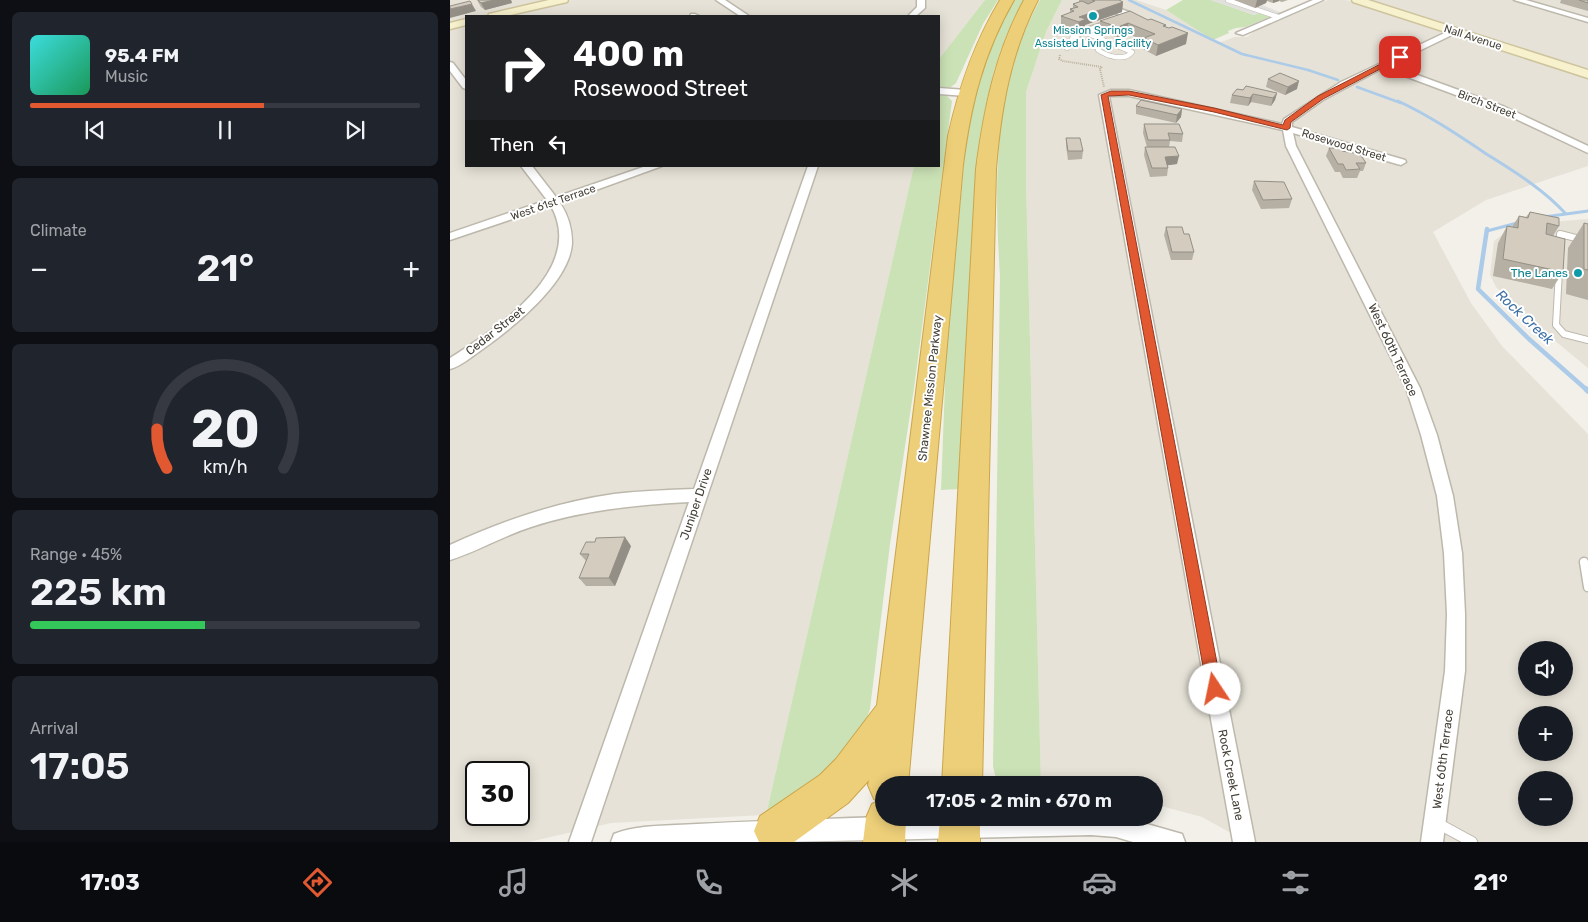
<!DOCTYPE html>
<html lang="en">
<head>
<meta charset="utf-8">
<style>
	:root { --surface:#171b24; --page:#20242c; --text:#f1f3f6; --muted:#9ea1a6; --line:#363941; --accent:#e15831 }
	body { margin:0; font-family:Rubik,sans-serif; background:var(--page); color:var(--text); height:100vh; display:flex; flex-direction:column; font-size:19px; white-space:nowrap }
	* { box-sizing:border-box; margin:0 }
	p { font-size:16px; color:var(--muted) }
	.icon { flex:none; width:28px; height:28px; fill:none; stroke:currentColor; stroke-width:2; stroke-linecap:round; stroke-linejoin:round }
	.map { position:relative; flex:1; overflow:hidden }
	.sheet { display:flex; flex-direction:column; gap:12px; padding:12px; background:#0d0f14; width:450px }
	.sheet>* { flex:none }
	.hud { position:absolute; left:15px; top:15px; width:475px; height:152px; border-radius:0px; box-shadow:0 2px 12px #0003; background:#202124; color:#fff; overflow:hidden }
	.buttons { position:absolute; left:1068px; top:641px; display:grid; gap:10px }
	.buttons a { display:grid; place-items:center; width:55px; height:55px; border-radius:50%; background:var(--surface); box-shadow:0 2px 12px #0003; font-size:25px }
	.speed { position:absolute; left:15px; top:761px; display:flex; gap:10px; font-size:25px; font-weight:700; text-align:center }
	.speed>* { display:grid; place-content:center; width:65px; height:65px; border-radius:50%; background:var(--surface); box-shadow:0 2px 12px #0003; line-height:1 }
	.speed .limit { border:2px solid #111; border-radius:8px; background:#fff; color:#111 }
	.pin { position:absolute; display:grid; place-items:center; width:42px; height:42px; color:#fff; margin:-21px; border-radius:10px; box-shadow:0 2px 8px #0006 }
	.me { position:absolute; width:55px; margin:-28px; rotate:349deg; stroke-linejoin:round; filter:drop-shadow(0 0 4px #0008) }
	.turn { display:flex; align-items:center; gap:18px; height:105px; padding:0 25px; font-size:22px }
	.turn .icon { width:65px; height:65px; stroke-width:2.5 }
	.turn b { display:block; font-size:35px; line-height:42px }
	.then { display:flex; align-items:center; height:48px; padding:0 25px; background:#0003; gap:10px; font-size:19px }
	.big { font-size:38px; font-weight:600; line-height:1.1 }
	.sheet .widget { flex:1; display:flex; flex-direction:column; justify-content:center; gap:8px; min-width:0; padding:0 18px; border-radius:8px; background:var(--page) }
	.sheet .dial { align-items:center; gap:0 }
	.dial svg { height:130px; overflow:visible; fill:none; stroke:var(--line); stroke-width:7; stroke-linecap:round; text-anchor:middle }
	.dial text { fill:var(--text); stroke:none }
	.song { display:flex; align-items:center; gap:15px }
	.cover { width:60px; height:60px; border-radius:8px; background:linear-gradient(135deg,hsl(180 70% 55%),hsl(150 70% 35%)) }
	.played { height:5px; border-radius:2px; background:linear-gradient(90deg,var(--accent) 60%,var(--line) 60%) }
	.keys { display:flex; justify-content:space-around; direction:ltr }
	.heat { display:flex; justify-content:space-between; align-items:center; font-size:28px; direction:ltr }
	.charge { height:8px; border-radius:4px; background:linear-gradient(90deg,#34c759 45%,var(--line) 0) }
	.trip { position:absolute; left:425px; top:776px; width:288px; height:50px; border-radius:25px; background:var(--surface); box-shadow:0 2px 12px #0003; font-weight:600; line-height:50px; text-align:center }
	.menu { display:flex; height:80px; justify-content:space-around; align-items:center; background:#090b0e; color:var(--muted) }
	.menu .icon { width:35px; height:35px }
	.menu .on { color:var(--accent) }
	.menu b { font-size:22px; color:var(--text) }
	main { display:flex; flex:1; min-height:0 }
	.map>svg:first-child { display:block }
</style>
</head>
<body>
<main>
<section class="sheet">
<div class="widget">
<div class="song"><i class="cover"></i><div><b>95.4 FM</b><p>Music</p></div></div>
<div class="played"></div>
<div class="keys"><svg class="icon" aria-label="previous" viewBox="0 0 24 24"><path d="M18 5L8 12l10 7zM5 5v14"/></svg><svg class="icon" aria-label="pause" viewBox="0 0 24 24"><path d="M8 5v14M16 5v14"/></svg><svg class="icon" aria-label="next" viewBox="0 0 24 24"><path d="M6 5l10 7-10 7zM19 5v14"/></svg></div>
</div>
<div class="widget"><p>Climate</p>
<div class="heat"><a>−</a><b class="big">21°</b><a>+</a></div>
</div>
<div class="widget dial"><svg viewBox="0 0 100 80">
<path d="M14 69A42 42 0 1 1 86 69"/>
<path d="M14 69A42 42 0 0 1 8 45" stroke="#e15831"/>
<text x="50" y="56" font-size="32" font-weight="700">20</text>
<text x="50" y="72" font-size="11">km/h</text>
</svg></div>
<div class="widget"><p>Range · 45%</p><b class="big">225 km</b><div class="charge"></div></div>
<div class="widget"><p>Arrival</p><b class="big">17:05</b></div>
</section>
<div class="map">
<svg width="1138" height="842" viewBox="0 0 1138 842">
	<rect width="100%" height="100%" fill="#f2f0e9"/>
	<g fill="#e6e2d7" fill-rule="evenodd">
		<path d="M0,0H106L35,16H16V21L0,24Z"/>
		<path d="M122,0H535L489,59V16H52Z"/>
		<path d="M612,0H686L716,10L768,43L785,37H797L809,28L878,0H896L1138,78V166L1036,200L983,232L1021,303L1052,346L1138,434V842H797L752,817L704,804V785H591L576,182V92L596,32ZM1076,650H1114V688H1076ZM1076,715H1114V752H1076ZM1076,780H1114V818H1076Z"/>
		<path d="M915,0H1138V71Z"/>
		<path d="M16,25V166H464L316,815L161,823L79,842H0V28ZM26,772H69V815H26Z"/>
		<path d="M1138,219V368L1076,317L1046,287L1040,275L1044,241L1053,234L1063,228L1088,223Z"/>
	</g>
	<g fill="#cbe2b6">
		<path d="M535,0H548L533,24L506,83L501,87H489V59Z"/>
		<path d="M563,0H574C544,51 534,106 527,164L509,489L491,490L496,358L518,120L539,46Z"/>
		<path d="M590,0H612L596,32L576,92V182L591,785H553L545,775L543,766L550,276C544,184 543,83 590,0Z"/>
		<path d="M733,0H761L804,15L809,13L820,17L795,27L786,28L778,31L779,33L763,40L716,10Z"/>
		<path d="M489,95L497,96L502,101L464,388L440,544L420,709L410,737L398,759L316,815L464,166H489Z"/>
	</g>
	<path fill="#e1e0dd" d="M761,0H783L812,5L832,13L820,17L809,13L804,15Z"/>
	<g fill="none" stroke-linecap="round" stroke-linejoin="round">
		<g stroke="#accbe8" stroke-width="2.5">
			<path d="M679,0L792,54L858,70L888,80"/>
			<path d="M907,87L951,103"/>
		</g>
		<g stroke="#accbe8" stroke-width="3">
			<path d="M948,101C980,116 1008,135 1038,155C1065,172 1093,189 1115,213"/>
			<path d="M1094,217L1138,211"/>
			<path d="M1037,231L1071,222"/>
		</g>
		<path stroke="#accbe8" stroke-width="4.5" d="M1037,229L1028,289L1079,339L1138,391"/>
		<path stroke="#accbe8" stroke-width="5.5" d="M1136,389L1138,391"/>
		<defs>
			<g id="lane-far3">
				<path d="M778,0L828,17"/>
				<path d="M623,37L648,48"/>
				<path d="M617,48L623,37L634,32L682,52C674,62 657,56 648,50L652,41"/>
			</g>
			<g id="lane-far2">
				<path d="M1109,247L1110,234L1138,241"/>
				<path d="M1109,271L1106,325L1114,334L1138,340"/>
			</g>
			<path id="lane-far1" d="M1134,562L1138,587"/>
			<path id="lane" d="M987,823L1022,842"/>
			<g id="street">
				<path d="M266,0H275L299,16H290Z"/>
				<path d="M467,0H475V8L466,16H458L467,7Z"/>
				<path d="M660,0H669L663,6L679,12L678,19L637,34H631V30L672,16L656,9L655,4Z"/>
				<path d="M863,0H873L793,35L786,33Z"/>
				<path d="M1064,0H1076L1138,18V22Z"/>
				<path d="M241,14H245L249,16H240Z"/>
				<path d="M1003,29H1006V33L940,65L1055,107L1138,146V153L1049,111L933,68L873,100L842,122V127L955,160L956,162L951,165L947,164L843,133L846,146L970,388L987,435L1003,496L1012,553L1015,614V671L993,842H971L995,671L997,614L994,553L987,496L971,435L956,388L836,146L833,130L679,96H659L805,842H783L649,95L661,90H679L832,124L834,119L891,82Z"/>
				<path d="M0,62L3,63L16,80V89L13,88L0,71Z"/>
				<path d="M489,88L516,90L521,93L516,96L489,94Z"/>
				<path d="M71,166H82L106,197L196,166H212L110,203C118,215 122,228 122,243C120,283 60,330 30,351C20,358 11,366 0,369V358C46,329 137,270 101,206L0,240V233L97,200Z"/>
				<path d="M358,166H368L141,842H119L239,502C185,505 133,510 81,527C53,536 28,551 0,560V545C52,521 107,502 164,494C190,491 217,490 244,489Z"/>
				<path d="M434,817L676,818L732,834L735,842H683L666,837L641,835L335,842H161L164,834C189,824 220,826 247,824C309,821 371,819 434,817Z"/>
			</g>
			<g id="secondary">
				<path d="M99,0H118L117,2L56,16H38L39,14Z"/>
				<path d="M902,0H918L1138,70V78L903,2Z"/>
				<path d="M16,19V25L0,29V23Z"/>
			</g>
			<g id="highway">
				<path d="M550,0H564C533,54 521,104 513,165L458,785H434V818H456L455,842H413L416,818L422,804L428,801L424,799L418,785L419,780L398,803L344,842H309L304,831L310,816L370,775L386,759L427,705L498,136C509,87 524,43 550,0Z"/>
				<path d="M574,0H588C560,54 551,109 546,169L532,785H492L526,169C534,109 545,53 574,0Z"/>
				<path d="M490,818H530V842H488Z"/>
			</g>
		</defs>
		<use href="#lane-far3" stroke="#bdb8ac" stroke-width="5.5"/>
		<use href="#lane-far2" stroke="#bdb8ac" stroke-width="8"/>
		<use href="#lane-far1" stroke="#bdb8ac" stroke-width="11"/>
		<use href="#lane" stroke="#bdb8ac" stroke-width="12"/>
		<use href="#street" stroke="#bdb8ac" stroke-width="3"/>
		<use href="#secondary" stroke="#cdc49d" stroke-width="3"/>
		<use href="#highway" stroke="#cba54a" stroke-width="2"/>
		<g stroke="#bdb49f" stroke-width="2" stroke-dasharray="1 1" stroke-linecap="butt">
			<path d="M610,55L609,59L613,61L652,67"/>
			<path d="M652,67L650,69L654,87"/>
		</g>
		<use href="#lane-far3" stroke="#fff" stroke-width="4.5"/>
		<use href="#lane-far2" stroke="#fff" stroke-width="6"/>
		<use href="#lane-far1" stroke="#fff" stroke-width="8"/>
		<use href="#lane" stroke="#fff" stroke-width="10"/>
		<use href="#street" fill="#fff" fill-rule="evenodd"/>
		<use href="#secondary" fill="#f8f1cd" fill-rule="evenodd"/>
		<use href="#highway" fill="#edcf79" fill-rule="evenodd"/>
	</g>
	<g fill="#b5afa4">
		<path d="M27,0H61L62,3L35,10L31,7Z"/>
		<path d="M629,0H669L673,2L672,12L635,25V30L628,33L611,26V16L620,13V9L623,8V4L629,3Z"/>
		<path d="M784,0H838L832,2L829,1L823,3L817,1L816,3L805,8Z"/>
		<path d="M1111,0H1138V11L1110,3Z"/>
		<path d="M698,20L716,25L715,27L736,44L706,56L693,49L694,40L677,34L667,37L650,32V21Z"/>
		<path d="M818,79L847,89L835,95L816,87Z"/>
		<path d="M793,90L827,93L825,100L821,106L801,102L798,106L780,103L782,95Z"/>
		<path d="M686,106L732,109L731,117L726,123L686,114Z"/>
		<path d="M694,124L733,134L732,142L720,141L719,147L727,164L717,165L718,168L717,176L700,177L694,155L695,147H697L693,133Z"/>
		<path d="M616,138L633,151L632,159L618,160L616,146Z"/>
		<path d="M879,148L892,151L916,163L913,171H910L907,178H893L890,172H885L876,156Z"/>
		<path d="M804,181L842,199L839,208L811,209L802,190Z"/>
		<path d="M1080,212L1109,226L1103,236L1113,272L1102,289L1043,276L1048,243L1057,226L1062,227L1069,216L1076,217Z"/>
		<path d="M1134,223L1138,224V300L1116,294L1118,248Z"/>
		<path d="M716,227L734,234L744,252L742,260H721L714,235Z"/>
		<path d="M181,546L165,586H136L129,578L136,561L130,554Z"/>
	</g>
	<g fill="#948f86">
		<path d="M44,0H61L62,3L35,10L31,3Z"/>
		<path d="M807,0H817L816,3L805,8Z"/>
		<path d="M823,0H829V1L823,3Z"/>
		<path d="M673,2L672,12L635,25V30L628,33L629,17Z"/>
		<path d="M22,4L26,11L0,18V9Z"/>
		<path d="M678,23L677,34L667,37L668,27Z"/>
		<path d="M738,33L736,44L706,56L708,45Z"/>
		<path d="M849,81L847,89L835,95L838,87Z"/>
		<path d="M827,93L825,100L821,106L823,98Z"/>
		<path d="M803,94L801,102L798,106L800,98Z"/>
		<path d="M732,109L731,117L726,123L727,115Z"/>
		<path d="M729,156L727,164L713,166L715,157Z"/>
		<path d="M175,537L181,546L165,586L159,578Z"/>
	</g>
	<g fill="#d3ccbf" stroke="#948f86">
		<path d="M28,0H44L31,3Z"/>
		<path d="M642,0H669L673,2L629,17L636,19L629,22L611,16L624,11L620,9L628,7L623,4L632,1L638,4L645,1Z"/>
		<path d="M1129,0H1138V3Z"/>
		<path d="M20,1L22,4L0,9V6Z"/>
		<path d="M680,11L698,20L701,19L716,25L713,26L719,28L722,27L738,33L708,45L694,38L705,34L678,23L668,27L650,21Z"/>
		<path d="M830,73L849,81L838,87L818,79Z"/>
		<path d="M796,86L827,93L823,98L803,94L800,98L782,95L787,89L793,90Z"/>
		<path d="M691,100L732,109L727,115L686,106Z"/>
		<path d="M694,124H729L733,134L718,133L720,140H698Z"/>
		<path d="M616,138H630L633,151H618Z"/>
		<path d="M695,147H725L729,156L715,157L718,168H702Z"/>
		<path d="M879,148H890L892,151L910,154L916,163H906L910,169L896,170L893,164H888Z"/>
		<path d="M804,181L834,182L842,199L813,200Z"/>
		<path d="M1080,212L1109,218V226L1097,223L1096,234L1115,239L1113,272L1053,259L1057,226L1068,228L1069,216L1078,218Z"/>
		<path d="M1134,223L1138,224V270L1134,269Z"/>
		<path d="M716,227H732L734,234H739L744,252H722Z"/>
		<path d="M175,537L159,578H129L139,554H130L136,542H145L146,538Z"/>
	</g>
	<path fill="#e15831" stroke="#923920" d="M948,55L953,57L873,99L841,122L840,128L837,130L764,112L679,95L658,96L772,689L770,694L765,696L760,694L757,689L651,95L661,91H679L764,108L833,125L835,120L868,96Z"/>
	<g fill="#0f9aa8" stroke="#fff" stroke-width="2">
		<circle cx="643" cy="16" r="5"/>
		<circle cx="1128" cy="273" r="5"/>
	</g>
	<g text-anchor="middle" stroke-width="4" stroke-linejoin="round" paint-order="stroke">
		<g font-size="11" fill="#0d838f" stroke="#fff">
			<text x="643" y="34">Mission Springs<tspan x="643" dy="13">Assisted Living Facility</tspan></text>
		</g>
		<g font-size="11" fill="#454138" stroke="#fff">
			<text transform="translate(1023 37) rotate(18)" y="4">Nall Avenue</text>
			<text transform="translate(1037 104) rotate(21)" y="4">Birch Street</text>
			<text transform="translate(894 145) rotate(17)" y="4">Rosewood Street</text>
			<text transform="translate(103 202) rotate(-19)" y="4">West 61st Terrace</text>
		</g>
		<g font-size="12" fill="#0d838f" stroke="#fff" text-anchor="end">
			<text x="1118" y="277">The Lanes</text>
		</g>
		<g font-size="12" fill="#454138" stroke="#fff">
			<text transform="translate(45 331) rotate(-38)" y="4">Cedar Street</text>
			<text transform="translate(943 350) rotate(65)" y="4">West 60th Terrace</text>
			<text transform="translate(480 388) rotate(-84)" y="4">Shawnee Mission Parkway</text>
			<text transform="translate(246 504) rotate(-71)" y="4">Juniper Drive</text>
			<text transform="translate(993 759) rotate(-83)" y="4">West 60th Terrace</text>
			<text transform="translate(781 775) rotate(79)" y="4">Rock Creek Lane</text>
		</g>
		<g font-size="14" font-style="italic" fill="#3d71a5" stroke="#fff">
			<text transform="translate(1075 317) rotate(43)" y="5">Rock Creek</text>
		</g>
	</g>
</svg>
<div class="buttons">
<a><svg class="icon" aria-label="sound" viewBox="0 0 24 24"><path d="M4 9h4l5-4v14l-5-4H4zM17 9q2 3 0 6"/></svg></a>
<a>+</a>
<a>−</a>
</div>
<div class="speed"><div class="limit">30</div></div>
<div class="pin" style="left:950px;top:57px;background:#d93025"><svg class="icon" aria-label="arrive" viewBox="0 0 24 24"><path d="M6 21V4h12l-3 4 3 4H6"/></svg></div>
<svg class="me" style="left:765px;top:689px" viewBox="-20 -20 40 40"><circle r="19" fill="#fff"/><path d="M0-13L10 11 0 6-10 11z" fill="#e15831"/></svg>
<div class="trip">17:05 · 2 min · 670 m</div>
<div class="hud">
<div class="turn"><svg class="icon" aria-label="right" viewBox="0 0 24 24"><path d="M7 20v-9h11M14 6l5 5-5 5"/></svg><div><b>400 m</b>Rosewood Street</div></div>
<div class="then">Then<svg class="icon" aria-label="left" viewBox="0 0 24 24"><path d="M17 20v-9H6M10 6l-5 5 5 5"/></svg></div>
</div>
</div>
</main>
<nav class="menu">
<b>17:03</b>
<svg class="icon on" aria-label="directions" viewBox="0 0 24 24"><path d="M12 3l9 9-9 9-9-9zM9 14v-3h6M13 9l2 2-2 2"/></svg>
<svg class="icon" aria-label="music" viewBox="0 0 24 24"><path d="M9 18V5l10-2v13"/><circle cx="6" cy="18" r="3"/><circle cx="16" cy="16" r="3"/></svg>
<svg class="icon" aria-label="phone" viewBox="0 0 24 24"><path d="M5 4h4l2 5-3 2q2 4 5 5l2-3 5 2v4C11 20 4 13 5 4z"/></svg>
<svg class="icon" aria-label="climate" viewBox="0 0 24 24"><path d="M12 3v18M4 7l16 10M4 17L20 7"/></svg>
<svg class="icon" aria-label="car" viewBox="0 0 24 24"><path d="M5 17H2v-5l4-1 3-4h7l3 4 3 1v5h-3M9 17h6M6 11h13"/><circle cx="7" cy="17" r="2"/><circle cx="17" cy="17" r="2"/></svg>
<svg class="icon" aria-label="filters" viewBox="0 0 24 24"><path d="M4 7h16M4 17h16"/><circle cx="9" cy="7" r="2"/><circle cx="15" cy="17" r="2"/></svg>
<b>21°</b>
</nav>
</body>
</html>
